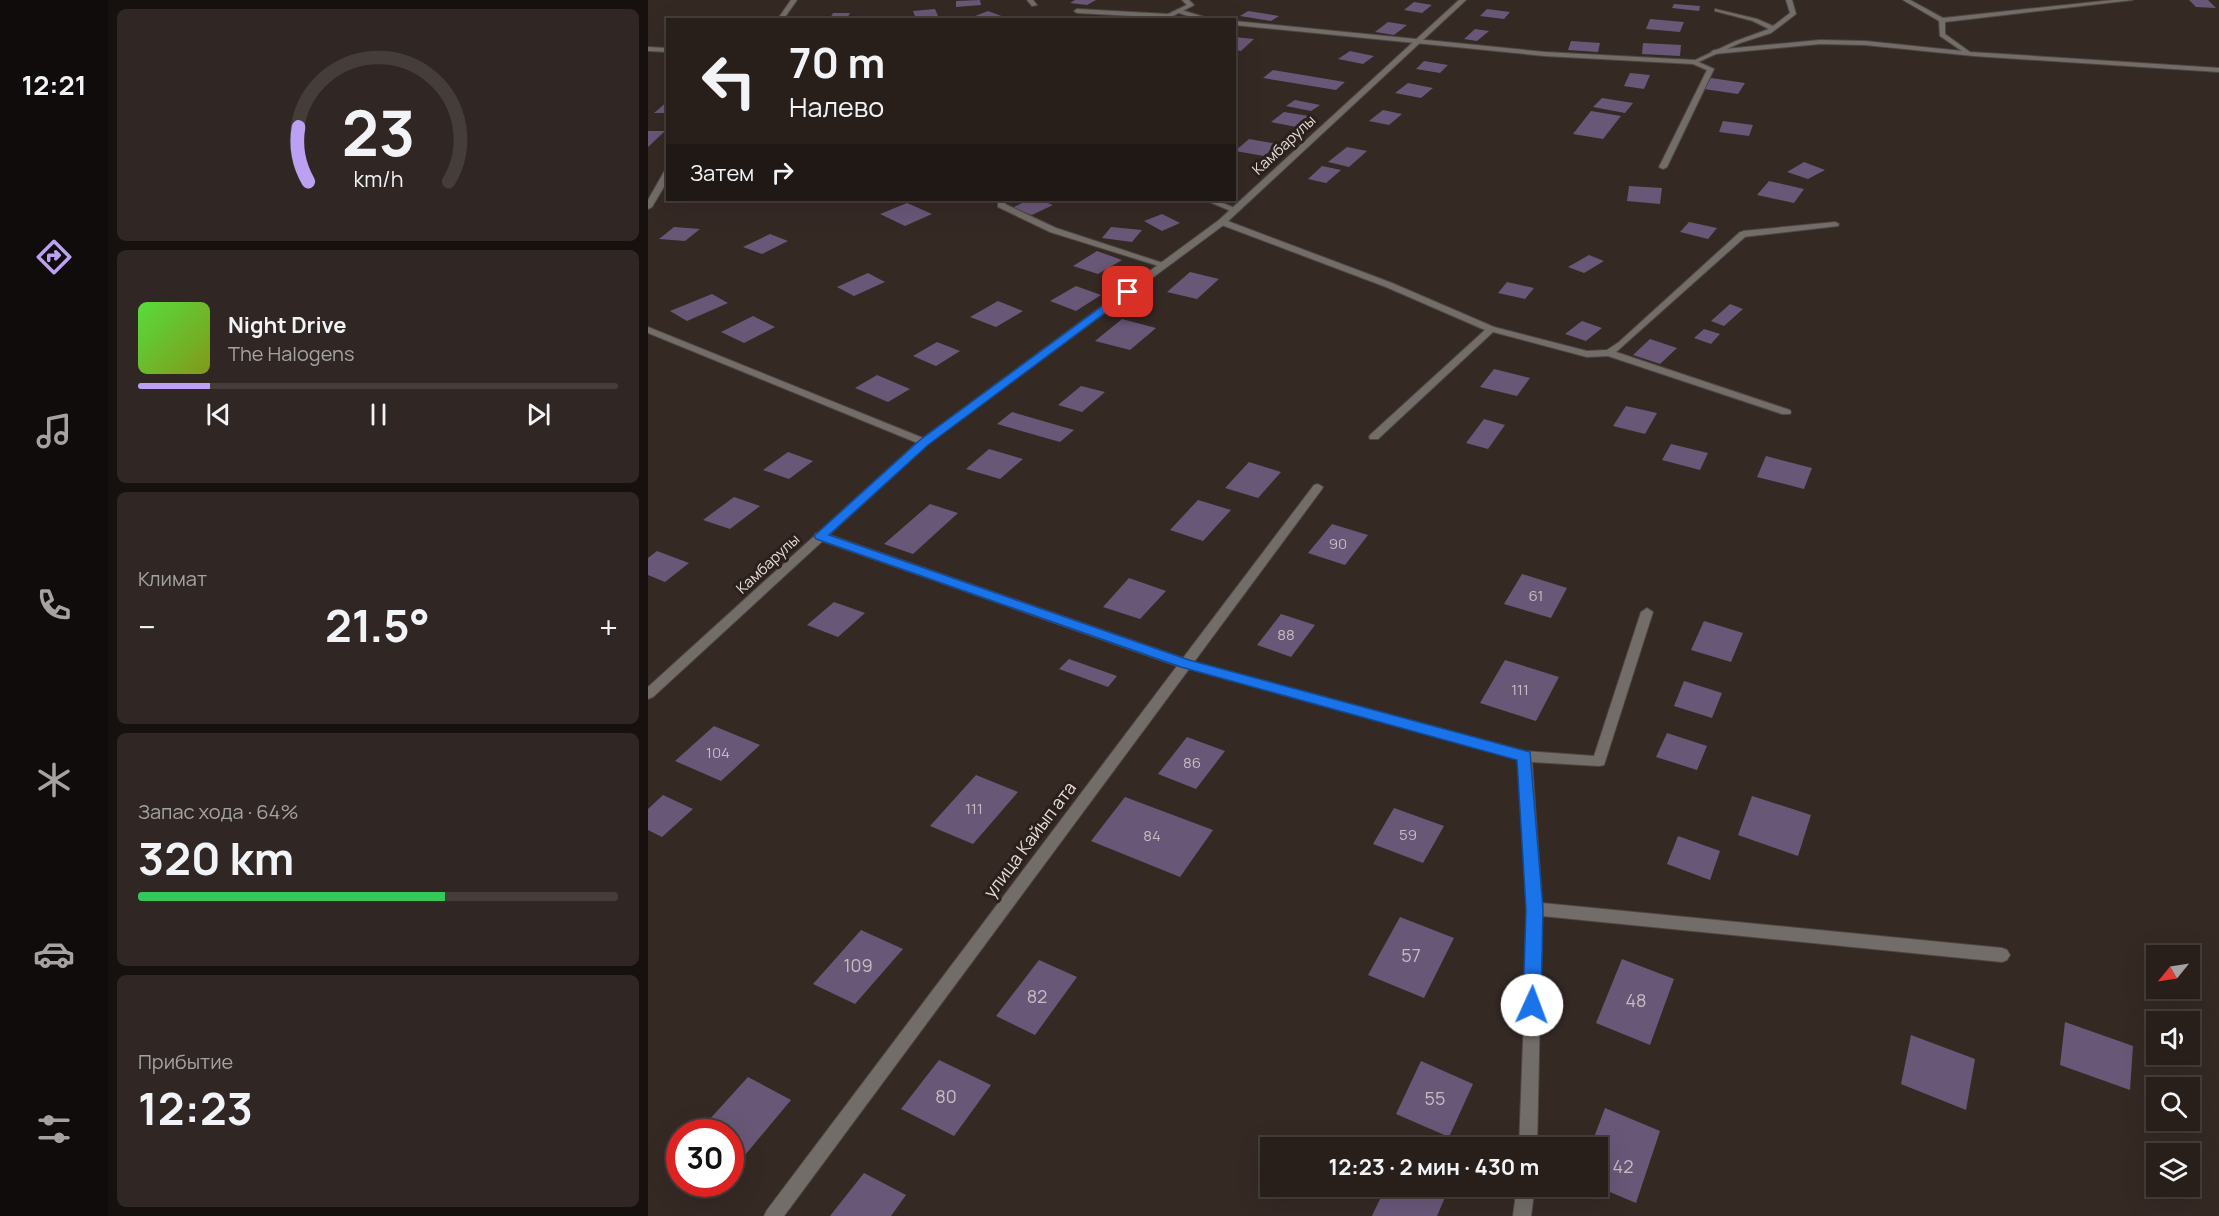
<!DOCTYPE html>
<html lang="ru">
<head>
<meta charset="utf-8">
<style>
	:root { --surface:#281f1b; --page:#302724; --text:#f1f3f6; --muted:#a5a2a3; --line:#443d3a; --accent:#bca0f2 }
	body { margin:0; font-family:Manrope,sans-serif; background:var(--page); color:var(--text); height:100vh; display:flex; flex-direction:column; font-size:22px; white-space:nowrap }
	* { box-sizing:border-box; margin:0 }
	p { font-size:20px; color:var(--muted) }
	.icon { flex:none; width:33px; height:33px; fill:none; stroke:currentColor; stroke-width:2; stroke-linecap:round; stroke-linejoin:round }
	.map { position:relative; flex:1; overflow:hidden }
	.side { display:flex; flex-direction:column; gap:9px; padding:9px; background:#16110f; width:540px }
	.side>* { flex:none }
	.top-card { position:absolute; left:18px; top:18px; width:570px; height:183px; border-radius:0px; box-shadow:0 6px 24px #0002,0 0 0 2px var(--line); background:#281f1b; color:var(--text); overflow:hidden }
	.needle { width:39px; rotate:240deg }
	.fabs { position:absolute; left:1498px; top:945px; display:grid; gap:12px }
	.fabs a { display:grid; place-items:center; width:54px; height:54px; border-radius:0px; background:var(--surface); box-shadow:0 6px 24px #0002,0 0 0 2px var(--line); font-size:30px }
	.speed { position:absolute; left:18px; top:1119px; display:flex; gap:12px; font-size:30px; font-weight:700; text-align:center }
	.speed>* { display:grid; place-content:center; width:78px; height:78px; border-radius:50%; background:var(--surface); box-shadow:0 6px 24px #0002,0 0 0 2px var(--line); line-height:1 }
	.speed .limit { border:9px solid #d22; background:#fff; color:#111 }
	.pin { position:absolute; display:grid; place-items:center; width:51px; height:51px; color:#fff; margin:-26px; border-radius:12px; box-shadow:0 3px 9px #0006 }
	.me { position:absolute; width:66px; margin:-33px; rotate:2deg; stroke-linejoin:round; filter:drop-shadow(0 0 4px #0008) }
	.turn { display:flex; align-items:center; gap:21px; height:126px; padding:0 24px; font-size:27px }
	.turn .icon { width:78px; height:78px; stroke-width:2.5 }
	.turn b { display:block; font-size:42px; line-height:51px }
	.then { display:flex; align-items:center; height:57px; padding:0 24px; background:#0003; gap:12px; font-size:22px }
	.big { font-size:45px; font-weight:700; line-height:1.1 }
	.side .card { flex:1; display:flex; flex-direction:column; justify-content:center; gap:9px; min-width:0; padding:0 21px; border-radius:9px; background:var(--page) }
	.side .dial { align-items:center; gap:0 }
	.dial svg { height:156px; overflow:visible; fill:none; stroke:var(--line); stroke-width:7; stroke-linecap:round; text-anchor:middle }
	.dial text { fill:var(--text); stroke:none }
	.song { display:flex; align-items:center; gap:18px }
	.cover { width:72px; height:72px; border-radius:9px; background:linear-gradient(135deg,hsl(110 70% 55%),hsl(70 70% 35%)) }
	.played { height:6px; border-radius:3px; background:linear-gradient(90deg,var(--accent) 15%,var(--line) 15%) }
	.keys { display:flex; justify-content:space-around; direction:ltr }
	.heat { display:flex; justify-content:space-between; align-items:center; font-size:33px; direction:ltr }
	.charge { height:9px; border-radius:4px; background:linear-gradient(90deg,#34c759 64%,var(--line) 0) }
	.trip { position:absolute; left:612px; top:1137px; width:348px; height:60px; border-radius:0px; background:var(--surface); box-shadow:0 6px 24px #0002,0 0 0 2px var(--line); font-weight:700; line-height:60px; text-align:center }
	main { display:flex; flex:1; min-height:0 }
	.tab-bar { display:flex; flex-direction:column; width:108px; justify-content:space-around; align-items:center; background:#100c0b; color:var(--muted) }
	.tab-bar .icon { width:42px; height:42px }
	.tab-bar .selected { color:var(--accent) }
	.tab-bar b { font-size:27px; color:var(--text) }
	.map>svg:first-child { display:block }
</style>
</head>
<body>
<main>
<nav class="tab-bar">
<b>12:21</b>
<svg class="icon selected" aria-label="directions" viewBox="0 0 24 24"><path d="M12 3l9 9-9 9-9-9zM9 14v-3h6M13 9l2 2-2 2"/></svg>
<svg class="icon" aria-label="music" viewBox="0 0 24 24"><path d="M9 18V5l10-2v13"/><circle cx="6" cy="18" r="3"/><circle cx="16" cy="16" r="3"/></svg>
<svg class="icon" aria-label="phone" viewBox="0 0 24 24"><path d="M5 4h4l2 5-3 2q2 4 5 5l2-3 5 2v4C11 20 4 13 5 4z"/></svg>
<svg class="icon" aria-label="climate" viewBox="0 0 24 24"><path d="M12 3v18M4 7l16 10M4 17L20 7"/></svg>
<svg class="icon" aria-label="car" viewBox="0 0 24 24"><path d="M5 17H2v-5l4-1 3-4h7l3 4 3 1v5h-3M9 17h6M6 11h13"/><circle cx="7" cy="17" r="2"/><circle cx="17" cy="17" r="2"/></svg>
<svg class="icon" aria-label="filters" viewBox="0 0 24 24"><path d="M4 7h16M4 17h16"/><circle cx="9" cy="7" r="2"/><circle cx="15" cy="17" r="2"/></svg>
</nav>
<section class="side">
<div class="card dial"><svg viewBox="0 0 100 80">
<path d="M14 69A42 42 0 1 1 86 69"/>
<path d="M14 69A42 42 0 0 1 9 41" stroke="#bca0f2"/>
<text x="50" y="56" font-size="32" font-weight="700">23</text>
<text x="50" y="72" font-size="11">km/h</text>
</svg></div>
<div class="card">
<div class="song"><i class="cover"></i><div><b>Night Drive</b><p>The Halogens</p></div></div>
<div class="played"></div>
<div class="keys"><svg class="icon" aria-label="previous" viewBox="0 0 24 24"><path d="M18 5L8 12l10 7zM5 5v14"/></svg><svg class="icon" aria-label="pause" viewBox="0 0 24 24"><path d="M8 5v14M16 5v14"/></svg><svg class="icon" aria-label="next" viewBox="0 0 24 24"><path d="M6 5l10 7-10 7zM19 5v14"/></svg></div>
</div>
<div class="card"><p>Климат</p>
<div class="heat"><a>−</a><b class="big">21.5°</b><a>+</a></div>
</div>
<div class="card"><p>Запас хода · 64%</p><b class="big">320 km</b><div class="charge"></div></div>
<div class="card"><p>Прибытие</p><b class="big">12:23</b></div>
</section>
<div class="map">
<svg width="1571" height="1216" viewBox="0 0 1571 1216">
	<rect width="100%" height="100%" fill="#352924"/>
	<g fill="#695778">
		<path d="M332,0L333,5L308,7V1Z"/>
		<path d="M427,0H448L439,5L422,3Z"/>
		<path d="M1541,0H1560L1568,8L1548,7Z"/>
		<path d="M766,2L784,5L774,13L756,10Z"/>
		<path d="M1026,4L1052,6L1051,11L1024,8Z"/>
		<path d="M287,9L290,16L268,19L265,11Z"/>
		<path d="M839,9L862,12L856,19L832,16Z"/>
		<path d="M340,11L356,17L348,20H317Z"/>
		<path d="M600,11L631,16L623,21L592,16Z"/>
		<path d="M185,13H202L198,20H181Z"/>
		<path d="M1002,19L1036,22L1032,32L998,29Z"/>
		<path d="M740,22L759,25L746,35L727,32Z"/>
		<path d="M827,29L841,31L829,41L816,39Z"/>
		<path d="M586,37L606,39L593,51L586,50Z"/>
		<path d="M923,41L952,43L950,52L920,50Z"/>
		<path d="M995,43L1033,45L1032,56L994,54Z"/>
		<path d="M702,51L726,56L715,64L690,59Z"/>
		<path d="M776,61L800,65L792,73L768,69Z"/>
		<path d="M625,70L697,82L688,90L615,78Z"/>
		<path d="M982,73L1002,75L996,89L976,86Z"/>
		<path d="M1063,78L1097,83L1090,94L1056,89Z"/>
		<path d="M760,83L785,88L773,98L747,93Z"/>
		<path d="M954,98L985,103L977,113L945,107Z"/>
		<path d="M647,100L672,105L663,111L638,106Z"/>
		<path d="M20,101V113H6Z"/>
		<path d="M735,110L754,114L741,125L721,121Z"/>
		<path d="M943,111L973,116L955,139L925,134Z"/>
		<path d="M636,112L661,116L648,127L623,122Z"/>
		<path d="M1075,121L1105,125L1101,136L1071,132Z"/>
		<path d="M0,131H17L0,147Z"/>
		<path d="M601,139L630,144L616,156L587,151Z"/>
		<path d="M699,147L719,151L701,167L680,162Z"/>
		<path d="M1156,162L1177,170L1160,179L1139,172Z"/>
		<path d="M674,166L693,170L678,183L660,179Z"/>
		<path d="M1121,181L1156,189L1146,203L1109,195Z"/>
		<path d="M981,186L1014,188L1012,204L979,201Z"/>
		<path d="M380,200H391L405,205L384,215L364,208Z"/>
		<path d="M259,203L284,214L257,226L232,214Z"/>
		<path d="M514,214L532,223L514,231L496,221Z"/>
		<path d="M1041,222L1069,228L1060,239L1032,232Z"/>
		<path d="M26,227L52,229L37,241L11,239Z"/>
		<path d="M463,227L494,230L484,242L454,238Z"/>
		<path d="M122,234L140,241L114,254L95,247Z"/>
		<path d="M449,251L474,260L450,274L425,266Z"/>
		<path d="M941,255L956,261L936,273L920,267Z"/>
		<path d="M542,272L571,279L549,299L519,292Z"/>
		<path d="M220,273L237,282L206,296L189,287Z"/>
		<path d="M859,282L886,288L877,299L850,293Z"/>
		<path d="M428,286L453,295L428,311L402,301Z"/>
		<path d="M64,294L80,303L39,321L22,311Z"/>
		<path d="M350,301L375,311L348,327L322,317Z"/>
		<path d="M1082,304L1095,309L1076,326L1063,321Z"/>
		<path d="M105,316L127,327L96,343L73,332Z"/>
		<path d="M474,319L508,328L482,350L447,341Z"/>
		<path d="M934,321L954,328L938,341L917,334Z"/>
		<path d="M1056,329L1072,334L1063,344L1046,338Z"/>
		<path d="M1002,339L1029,348L1012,364L985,355Z"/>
		<path d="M289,342L312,351L288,366L265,356Z"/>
		<path d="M846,369L882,378L869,396L832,387Z"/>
		<path d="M229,375L262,389L240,402L207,388Z"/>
		<path d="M433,386L457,392L434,412L410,405Z"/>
		<path d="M978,406L1009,413L997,434L965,426Z"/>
		<path d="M364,412L426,430L412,442L349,424Z"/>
		<path d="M836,419L857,425L840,449L818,443Z"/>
		<path d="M1023,444L1060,453L1052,470L1014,460Z"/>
		<path d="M341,449L375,459L352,479L318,469Z"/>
		<path d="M140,452L165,461L141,479L115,470Z"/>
		<path d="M1118,456L1164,468L1156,489L1109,477Z"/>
		<path d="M601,462L633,472L610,498L577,488Z"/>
		<path d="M86,497L112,506L82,529L55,520Z"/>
		<path d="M550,500L583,510L555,541L522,530Z"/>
		<path d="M282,504L310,513L265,554L236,544Z"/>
		<path d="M684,524L720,535L697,565L660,553Z"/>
		<path d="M9,551L41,563L17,582L0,575V558Z"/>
		<path d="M874,574L919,588L903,618L856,604Z"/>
		<path d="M481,578L518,591L492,619L455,607Z"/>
		<path d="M186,602L217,613L190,637L159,625Z"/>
		<path d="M633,614L667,625L643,657L609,645Z"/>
		<path d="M1056,621L1095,633L1083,662L1043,650Z"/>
		<path d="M421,659L469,676L460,687L411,669Z"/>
		<path d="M857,660L911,677L888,721L832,703Z"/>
		<path d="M1036,681L1074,693L1064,718L1026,706Z"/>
		<path d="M66,726L112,745L73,781L27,761Z"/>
		<path d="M1019,733L1059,746L1049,770L1008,757Z"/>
		<path d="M539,737L577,751L548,789L510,774Z"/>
		<path d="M328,775L370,792L325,844L282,826Z"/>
		<path d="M15,795L45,809L14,837L0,830V809Z"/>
		<path d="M1104,796L1163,815L1150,856L1090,835Z"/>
		<path d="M477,797L565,830L532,877L443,841Z"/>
		<path d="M746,808L796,826L775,863L725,844Z"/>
		<path d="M1030,836L1072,851L1062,880L1019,864Z"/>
		<path d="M752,917L806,938L776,998L720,975Z"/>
		<path d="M213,930L255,949L207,1004L165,984Z"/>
		<path d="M974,959L1026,979L1002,1045L948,1023Z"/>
		<path d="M391,960L429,977L387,1035L348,1016Z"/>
		<path d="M1417,1022L1485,1046L1482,1090L1412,1065Z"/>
		<path d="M1263,1035L1327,1059L1318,1110L1253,1084Z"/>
		<path d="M291,1060L343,1085L306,1136L253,1109Z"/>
		<path d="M773,1061L825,1084L801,1137L748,1114Z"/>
		<path d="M100,1077L143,1100L87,1167L82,1164V1132H50Z"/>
		<path d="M957,1108L1012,1131L988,1203L950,1187V1148H942Z"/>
		<path d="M216,1173L258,1195L243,1216H182Z"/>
		<path d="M738,1186H802L789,1216H724Z"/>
	</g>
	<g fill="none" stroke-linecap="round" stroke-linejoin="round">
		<defs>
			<g id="service">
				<path d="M534,0H541L546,5L521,18L429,13L426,11L429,9L520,14L539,5Z"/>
				<path d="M1138,0H1144L1148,14L1123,33L1092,43L1048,63L1043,62L1088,41L1121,29L1105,21L1067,11V9L1109,19L1125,26L1142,13Z"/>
				<path d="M0,47L20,48V52L0,51Z"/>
				<path d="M350,200H358L357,204L408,228L521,265L514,267L402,232L350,207Z"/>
				<path d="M557,200H567L592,210L585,212Z"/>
				<path d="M1187,222L1191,224L1190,226L1095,237L1091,234L1095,231Z"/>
			</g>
			<g id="minor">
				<path d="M143,0H149L135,20H129Z"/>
				<path d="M379,0H385L389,5L384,6Z"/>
				<path d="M1255,0H1262L1295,18L1465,0H1485L1297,22V34L1322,52L1571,68V72L1326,56L1217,45L1172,44L1066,54L1063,52L1066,50L1172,40L1217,41L1314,51L1292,36L1291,21Z"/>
				<path d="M530,9L563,19L564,20H552L528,12Z"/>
				<path d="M586,21L897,52L1046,60L1066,69L1019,167L1015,169L1011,167L1059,70L1045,64L897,56L586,25Z"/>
				<path d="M17,170H20V180L4,207L0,209V200Z"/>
				<path d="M571,220H577L744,283L846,327L939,351L959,350L971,342L1092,232H1098V236L968,352L1142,410L1143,412L1142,414H1134L960,356L939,357L845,332L730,439H722L721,437L722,435L837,330L738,287L571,224Z"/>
				<path d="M0,327L280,440L281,442L276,445L272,444L0,333Z"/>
				<path d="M670,484L675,487L674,489L546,662L877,751L946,756L993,612L999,608L1005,612L956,765L951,766L884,762L894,903L1354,948L1359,950L1362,955L1359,960L1354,962L894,916L889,1148H871L880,909L870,759L541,669L136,1216H116L119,1210L529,666L168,539L166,536L168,533H176L535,658L666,485Z"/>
				<path d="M869,1186H887L883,1216H865Z"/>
			</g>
			<path id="tertiary" d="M811,0H818L577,224L280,444L5,697L0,699V687L272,440L571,220Z"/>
		</defs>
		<use href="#service" stroke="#514641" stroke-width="2"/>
		<use href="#minor" stroke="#514641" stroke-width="2"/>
		<use href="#tertiary" stroke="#514641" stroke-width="2"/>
		<use href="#service" fill="#726d69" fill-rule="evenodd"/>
		<use href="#minor" fill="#726d69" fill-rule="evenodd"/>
		<use href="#tertiary" fill="#726d69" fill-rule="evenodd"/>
	</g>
	<path fill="#1a73e8" stroke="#114b97" stroke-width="1.5" d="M476,290L485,292L280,445L181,535L541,660L882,752L895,909L893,1005L890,1010L884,1013L878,1010L875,1005L878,909L869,760L533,667L168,539L166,536L272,440Z"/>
	<g text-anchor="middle" stroke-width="6" stroke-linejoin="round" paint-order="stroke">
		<g font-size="15" fill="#e4ddd9" stroke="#2b201b">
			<text transform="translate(636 145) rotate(-43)" y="5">Камбарулы</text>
			<text transform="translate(120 564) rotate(-43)" y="5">Камбарулы</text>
		</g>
		<g font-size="15" fill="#c5bcc1">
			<text x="690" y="549">90</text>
			<text x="888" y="601">61</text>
			<text x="638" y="640">88</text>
			<text x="872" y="695">111</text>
			<text x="70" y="758">104</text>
			<text x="544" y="768">86</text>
			<text x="326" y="814">111</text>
			<text x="760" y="840">59</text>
			<text x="504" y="841">84</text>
		</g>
		<g font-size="18" fill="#e4ddd9" stroke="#2b201b">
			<text transform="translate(382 840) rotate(-53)" y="6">улица Кайып ата</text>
		</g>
		<g font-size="18" fill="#c5bcc1">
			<text x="763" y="962">57</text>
			<text x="210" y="972">109</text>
			<text x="389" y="1003">82</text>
			<text x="988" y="1007">48</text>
			<text x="298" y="1103">80</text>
			<text x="787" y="1105">55</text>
			<text x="975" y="1173">42</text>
		</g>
	</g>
</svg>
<div class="fabs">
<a><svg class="needle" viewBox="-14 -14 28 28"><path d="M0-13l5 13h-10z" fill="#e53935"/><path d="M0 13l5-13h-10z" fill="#a5a2a3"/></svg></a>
<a><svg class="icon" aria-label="sound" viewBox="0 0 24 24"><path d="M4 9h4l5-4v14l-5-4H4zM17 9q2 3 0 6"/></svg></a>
<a><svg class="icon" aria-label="search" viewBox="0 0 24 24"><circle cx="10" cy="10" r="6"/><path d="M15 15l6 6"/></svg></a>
<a><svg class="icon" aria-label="layers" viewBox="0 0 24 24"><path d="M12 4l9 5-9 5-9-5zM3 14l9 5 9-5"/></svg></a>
</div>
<div class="speed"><div class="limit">30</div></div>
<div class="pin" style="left:480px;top:292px;background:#d93025"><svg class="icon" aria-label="arrive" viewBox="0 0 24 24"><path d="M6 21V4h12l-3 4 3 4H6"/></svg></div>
<svg class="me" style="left:884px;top:1005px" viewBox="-20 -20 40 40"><circle r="19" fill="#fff"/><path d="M0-13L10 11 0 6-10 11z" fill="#1a73e8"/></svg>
<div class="trip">12:23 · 2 мин · 430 m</div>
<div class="top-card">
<div class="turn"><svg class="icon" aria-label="left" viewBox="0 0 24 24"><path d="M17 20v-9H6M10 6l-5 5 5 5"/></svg><div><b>70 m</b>Налево</div></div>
<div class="then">Затем<svg class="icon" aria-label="right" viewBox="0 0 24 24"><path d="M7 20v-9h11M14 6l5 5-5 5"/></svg></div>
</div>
</div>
</main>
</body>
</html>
